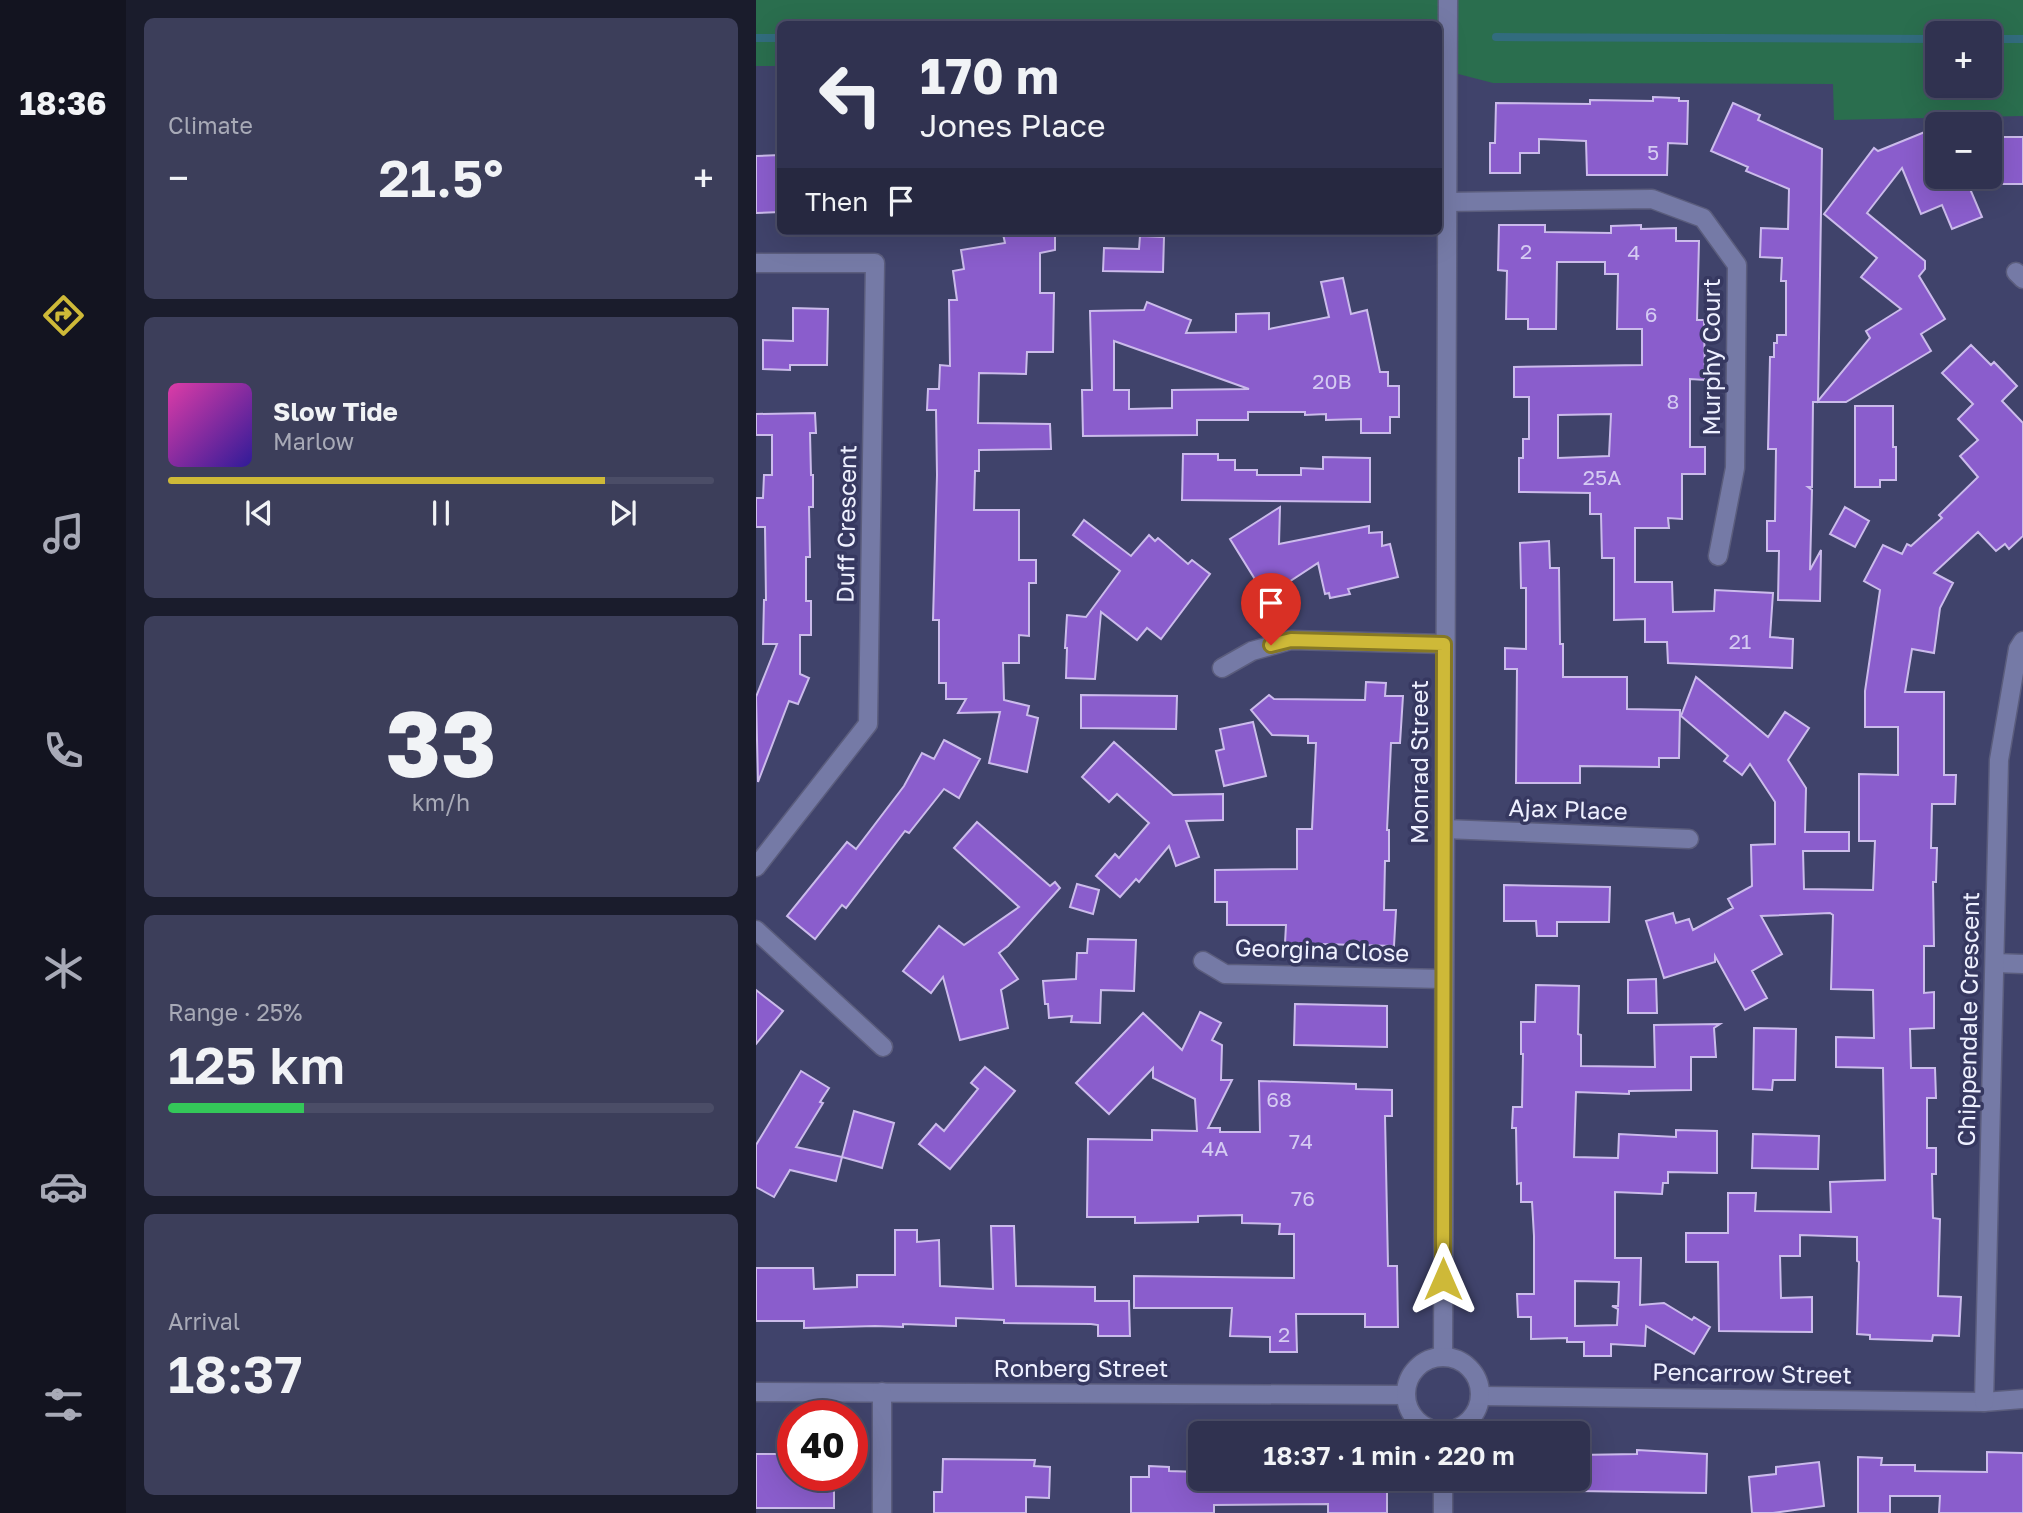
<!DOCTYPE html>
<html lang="en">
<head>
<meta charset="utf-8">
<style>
	:root { --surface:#303250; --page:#3c3e5a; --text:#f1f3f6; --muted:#a8aab7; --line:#4b4d67; --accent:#ceb938 }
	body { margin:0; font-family:"Golos Text",sans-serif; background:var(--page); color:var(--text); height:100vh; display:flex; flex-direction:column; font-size:26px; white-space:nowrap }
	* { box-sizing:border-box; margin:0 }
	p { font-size:23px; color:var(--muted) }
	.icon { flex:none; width:38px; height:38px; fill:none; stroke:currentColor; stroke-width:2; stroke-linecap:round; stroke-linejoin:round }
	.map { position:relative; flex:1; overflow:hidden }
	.panel { display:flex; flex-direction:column; gap:18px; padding:18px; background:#1a1c2c; width:630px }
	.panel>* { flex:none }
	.banner { position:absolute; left:21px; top:21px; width:665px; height:214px; border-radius:10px; box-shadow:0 7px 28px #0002,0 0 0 2px var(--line); background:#303250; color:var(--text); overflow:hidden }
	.tools { position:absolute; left:1169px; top:21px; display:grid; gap:14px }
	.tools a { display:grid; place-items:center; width:77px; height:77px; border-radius:10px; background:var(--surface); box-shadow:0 7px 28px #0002,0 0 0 2px var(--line); font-size:35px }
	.speed { position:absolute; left:21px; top:1400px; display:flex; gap:14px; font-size:35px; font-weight:700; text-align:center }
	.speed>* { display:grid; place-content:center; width:91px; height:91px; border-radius:50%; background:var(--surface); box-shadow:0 7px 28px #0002,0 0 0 2px var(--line); line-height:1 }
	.speed .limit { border:10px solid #d22; background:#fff; color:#111 }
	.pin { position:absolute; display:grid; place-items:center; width:60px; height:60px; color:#fff; margin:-72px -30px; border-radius:50% 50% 50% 0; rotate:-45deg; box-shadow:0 0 7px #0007 }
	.pin .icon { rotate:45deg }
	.me { position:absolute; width:77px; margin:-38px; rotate:0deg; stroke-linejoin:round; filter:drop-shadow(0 0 5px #0008) }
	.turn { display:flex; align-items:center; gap:24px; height:147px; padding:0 28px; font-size:32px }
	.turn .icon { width:91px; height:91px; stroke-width:2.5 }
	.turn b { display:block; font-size:49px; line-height:60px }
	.then { display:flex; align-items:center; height:66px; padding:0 28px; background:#0003; gap:14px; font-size:26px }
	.big { font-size:52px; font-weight:600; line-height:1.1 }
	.panel .tile { flex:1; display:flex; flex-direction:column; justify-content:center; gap:10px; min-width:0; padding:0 24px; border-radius:10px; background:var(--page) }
	.panel .dial { align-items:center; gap:0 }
	.dial b { font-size:91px; line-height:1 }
	.song { display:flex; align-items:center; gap:21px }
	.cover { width:84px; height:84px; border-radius:10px; background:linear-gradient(135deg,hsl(320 70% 55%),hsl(250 70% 35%)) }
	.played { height:7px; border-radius:4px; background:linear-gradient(90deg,var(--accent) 80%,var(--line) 80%) }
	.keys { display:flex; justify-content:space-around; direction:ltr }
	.heat { display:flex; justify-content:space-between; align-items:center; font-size:38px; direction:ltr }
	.charge { height:10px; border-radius:5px; background:linear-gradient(90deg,#34c759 25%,var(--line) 0) }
	.trip { position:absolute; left:432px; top:1421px; width:402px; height:70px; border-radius:10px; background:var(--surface); box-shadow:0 7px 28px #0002,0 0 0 2px var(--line); font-weight:600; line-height:70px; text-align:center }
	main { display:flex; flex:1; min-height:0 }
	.tab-bar { display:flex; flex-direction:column; width:126px; justify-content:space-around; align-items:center; background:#131420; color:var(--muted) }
	.tab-bar .icon { width:49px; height:49px }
	.tab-bar .on { color:var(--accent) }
	.tab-bar b { font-size:32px; color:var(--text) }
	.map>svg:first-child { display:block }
</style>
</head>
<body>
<main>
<nav class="tab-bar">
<b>18:36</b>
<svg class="icon on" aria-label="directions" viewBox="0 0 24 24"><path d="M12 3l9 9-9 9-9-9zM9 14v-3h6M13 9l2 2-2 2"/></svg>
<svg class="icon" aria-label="music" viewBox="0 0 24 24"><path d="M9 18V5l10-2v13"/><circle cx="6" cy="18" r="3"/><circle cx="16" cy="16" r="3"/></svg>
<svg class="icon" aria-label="phone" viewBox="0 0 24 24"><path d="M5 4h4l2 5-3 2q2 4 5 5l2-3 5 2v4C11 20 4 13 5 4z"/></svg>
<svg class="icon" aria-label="climate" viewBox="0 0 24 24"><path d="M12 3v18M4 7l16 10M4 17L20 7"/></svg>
<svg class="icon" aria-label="car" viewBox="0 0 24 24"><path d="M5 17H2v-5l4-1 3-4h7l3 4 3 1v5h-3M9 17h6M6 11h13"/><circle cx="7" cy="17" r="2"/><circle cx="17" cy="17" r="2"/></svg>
<svg class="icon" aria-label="filters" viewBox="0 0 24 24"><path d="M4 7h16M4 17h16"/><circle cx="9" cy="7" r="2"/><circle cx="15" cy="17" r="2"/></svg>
</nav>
<section class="panel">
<div class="tile"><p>Climate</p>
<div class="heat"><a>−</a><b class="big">21.5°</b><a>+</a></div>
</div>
<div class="tile">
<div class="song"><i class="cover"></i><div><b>Slow Tide</b><p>Marlow</p></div></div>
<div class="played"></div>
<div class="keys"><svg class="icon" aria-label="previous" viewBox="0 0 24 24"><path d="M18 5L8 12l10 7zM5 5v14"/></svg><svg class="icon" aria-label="pause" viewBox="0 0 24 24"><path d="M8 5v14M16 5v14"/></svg><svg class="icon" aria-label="next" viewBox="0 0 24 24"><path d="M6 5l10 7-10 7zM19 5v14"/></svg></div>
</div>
<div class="tile dial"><b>33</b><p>km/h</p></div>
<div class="tile"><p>Range · 25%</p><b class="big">125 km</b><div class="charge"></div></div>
<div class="tile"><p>Arrival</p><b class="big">18:37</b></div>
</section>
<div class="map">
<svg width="1267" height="1513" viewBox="0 0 1267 1513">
	<rect width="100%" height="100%" fill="#40436b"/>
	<path fill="#2a6e4e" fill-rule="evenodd" d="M0,0H1267V116L1078,120L1077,84L737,83L683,69L682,24H24V66H0ZM1181,33H1234V86H1181Z"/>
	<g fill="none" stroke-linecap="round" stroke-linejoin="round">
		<g stroke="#326c7e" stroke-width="8">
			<path d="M740,37L1181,39"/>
			<path d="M0,38H24"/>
			<path d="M1234,39H1267"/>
		</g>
	</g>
	<g fill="#8a5dcc" stroke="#cbbbeb" stroke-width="2" fill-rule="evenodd">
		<path d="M897,97L923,98V101H932L931,144L912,143L911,175H831L830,141L783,139V153H764V173H734V143H739L740,103L834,104V100L897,101Z"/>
		<path d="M977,103L1004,115L1002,120L1066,149L1062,401L1114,338L1110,331L1145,309L1105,277L1121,258L1068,214L1118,148L1122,151L1181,127V177H1209L1226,217L1196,229L1186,205L1165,214L1146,168L1111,213L1169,261V269L1163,276L1189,319L1165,334L1175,351L1090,402H1057L1056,487H1052L1056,490L1054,570L1065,550L1064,601L1022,600L1023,551H1011V521H1019L1020,449H1012L1014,357H1018V343H1021V335H1030V281H1025L1026,258L1004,257L1005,228L1032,229L1033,189L990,171L992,167L955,151Z"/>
		<rect x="1234" y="137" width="33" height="47"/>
		<path d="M24,155V212L0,213V156Z"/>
		<path d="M743,225H789V232L855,233V226L885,225V229L920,228V241H943L941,320H948L949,380L934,379V447H949V474H926V519L912,518L913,528H879V582H916L917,612L958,611L959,590L1017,593L1014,637L1037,639L1036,668L912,663L911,642H889V619L858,620V558H846L845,514H834V493L763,492V458H767V439H773V397H758V367L886,365V329H861L862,274H849V262H801L800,329H772V319H750L751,271L742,270ZM855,414L853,456L802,458V415Z"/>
		<path d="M258,231H299V250L284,253V293H298L297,352H271L270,374L223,373L222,423L294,424L295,449L223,450V471H219L218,510H263V560H280V583H273V636L263,635V663H247L248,700L273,706L271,715L282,718L271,772L233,763L244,712L202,713L210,699H190V683H183V620H177L181,475L180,410H171L172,389H183L184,365L194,366L193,300H201L197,271L208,269L205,250L249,243L247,234Z"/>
		<path d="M384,236L408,237L407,272L347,271L348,248L383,249Z"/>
		<path d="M587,278L595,314L611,310L624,372H632V386H643V417H634V433H605V419L570,420V414L549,415V412H492V420H441V435L327,436L326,390H336L334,311L388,310L391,302L435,320L430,333L480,332V314L513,313V329L573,317L565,282ZM358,341L423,364L493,389L416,390V408L373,409V390H358Z"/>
		<path d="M37,308L72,309L71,365H34V370L7,369V340L37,341Z"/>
		<path d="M1215,345L1235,365L1238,362L1261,386L1246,401L1267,423V536L1253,549L1249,544L1240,551L1222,532L1178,573L1197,583L1184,608L1178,653L1156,649L1149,692H1188V775H1200L1199,804H1176L1175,848H1181L1180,882H1177L1178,946H1168V993L1178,992V1028L1154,1029L1155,1068H1179L1180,1098H1171V1148H1180V1174H1176L1177,1218L1184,1219L1182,1296L1205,1297L1203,1336L1177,1335L1176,1341L1114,1339V1335L1101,1334L1103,1262L1101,1261V1237L1044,1235V1256H1024L1025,1298L1056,1297V1332L963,1331L962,1262H930V1233H972V1193H1000L999,1211L1075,1212L1074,1182L1129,1180L1127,1068L1080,1067V1037L1118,1038L1117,990L1075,989L1077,915L1074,913L1005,916L1026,954L996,971L1011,998L989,1010L959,956V962L908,978L890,921L917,913L920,923L933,919L937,930L977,908L972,899L996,886L995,845L1019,844V802L994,764L986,775L968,761L972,756L925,716L940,677L1012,737L1029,712L1053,728L1032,760L1050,788L1049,832H1093V851H1047L1048,889L1117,890L1119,841H1103V774L1142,775V727H1109V691L1124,590L1108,581L1127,545L1146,554L1151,544L1155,546L1186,518L1183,515L1222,477L1204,456L1222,440L1202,419L1217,404L1186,373Z"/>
		<path d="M1099,406H1137V447H1140V480H1124V487H1099Z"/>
		<path d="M59,413L60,433H54L55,475H57V507H53L54,557H50V601H55V635H44V674L53,678L42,704L33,701L2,782L0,697L21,644H7L8,600H10L9,527H0V498H7L8,475H16V435H0V414Z"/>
		<path d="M427,454H462V460H479V470H501V475H545V468L567,469V457L614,458V502L426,500Z"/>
		<path d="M524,507L523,544L613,526V533L626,532V546L634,544L642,577L592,589L594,594L574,598L573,593L569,594L562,563L510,597L474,539Z"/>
		<path d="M1089,507L1113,521L1099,547L1074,534Z"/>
		<path d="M328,520L375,556L393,535L399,541L402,538L432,564L436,560L454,574L405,639L391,628L381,640L345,612L339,679L310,678L311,648H309L311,615L330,617L364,571L317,535Z"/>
		<path d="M793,541L794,568H803L804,644H807V677H871V709L924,710L923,758H903V767L824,766V783H760L761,669H749V648L770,649V588H765L764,543Z"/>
		<path d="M610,682L630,683L629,696H647L644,743H635L631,830H633V861H629L628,910H640L638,946L529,943L530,925H471V902H459V870L541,869V829H556L560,743H552V736L516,735L495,710L513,695L518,699L609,700Z"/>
		<path d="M325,695L421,696L420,729L325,728Z"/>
		<path d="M497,722L510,776L468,786L460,751L468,749L464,729Z"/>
		<path d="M188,740L224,759L203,798L188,789L153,833L149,831L90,908L86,905L59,939L31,916L91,842L100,849L148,786L166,753L178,759Z"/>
		<path d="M358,742L417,795L467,794V820L430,821L443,857L420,866L413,846L383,882L380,879L364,897L340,876L359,854L363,858L393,823L361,794L353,802L326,777Z"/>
		<path d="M221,822L294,886L299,882L304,888L252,946L243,953L262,979L245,990L252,1028L204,1040L187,977L175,993L147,971L183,926L208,945L263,907L198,848Z"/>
		<path d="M321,884L343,890L337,914L314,907Z"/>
		<path d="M748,885L854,887L853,922H801V936H781L780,921H748Z"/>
		<path d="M332,939L380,940L378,991L345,990L344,1023L315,1022L316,1016L293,1018L292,1004H289L287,981L320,979L321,953H331Z"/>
		<path d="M900,979L901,1013H872V980Z"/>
		<path d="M780,985L823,986L822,1034L825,1035V1066L899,1067L898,1025L964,1024L958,1028L960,1057H935V1090L873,1091V1094L820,1092L818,1157L862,1158L863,1134L920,1137V1130L961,1131V1173L912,1172V1183H907L906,1194L859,1192V1258H885L884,1305L908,1303L936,1320L938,1317L954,1327L938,1354L890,1326L889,1346L855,1344V1356H828V1342H811V1338L775,1339V1317H762L761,1294H778V1236L776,1202H765V1183L761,1184L760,1128H756L757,1107H766L767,1054H765V1022H779ZM819,1281L863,1282L862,1306H856L862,1309L861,1325L819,1326Z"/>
		<path d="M0,990L27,1011L0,1044Z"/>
		<path d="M539,1004L631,1006V1047L538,1045Z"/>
		<path d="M444,1012L465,1023L456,1040L466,1045L465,1080H476L452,1128H464V1132H504L503,1081L600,1084V1089L636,1090V1116H629L632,1266H641L642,1327H609V1314H540L541,1352H514V1337L474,1336L476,1308H378V1276L538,1278V1234H523L524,1224L486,1223V1215L442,1216V1222L379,1223V1217H331L332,1139L396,1140V1130L441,1131L439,1099L397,1078V1068L353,1114L320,1083L387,1013L426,1050Z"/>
		<path d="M998,1028L1040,1029L1039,1080H1017L1016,1090L997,1089Z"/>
		<path d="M229,1067L259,1091L194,1169L163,1144L180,1124L188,1131L222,1089L215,1083Z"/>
		<path d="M45,1071L73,1088L64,1102L67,1103L40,1147L86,1157L80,1181L34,1170L18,1197L0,1187V1145Z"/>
		<path d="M98,1111L138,1123L126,1168L86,1157Z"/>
		<path d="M997,1134L1063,1136L1062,1169L996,1168Z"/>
		<path d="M235,1226H258L260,1286L339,1287V1301H373L374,1336H342V1325L335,1324L248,1323V1320L200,1318V1326L147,1324V1327L119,1326L48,1328V1321H0V1268H57L58,1289L101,1287V1275H139V1230H161V1242L183,1240L184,1286L237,1289Z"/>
		<path d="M881,1450L951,1454L950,1493L822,1491V1455L881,1454Z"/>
		<path d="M1231,1452L1267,1453V1513H1183L1184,1496H1134V1513H1102V1457L1126,1458L1125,1465H1159V1471L1231,1472Z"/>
		<path d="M0,1454H37V1475H69V1483H78V1508H0Z"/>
		<path d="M187,1459L279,1460L278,1466L294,1467L293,1498L270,1497V1513H178V1492H186Z"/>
		<path d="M1063,1462L1068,1506L1017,1513H996L993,1477L1020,1474V1467Z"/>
		<path d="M393,1466L413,1467V1471L444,1472V1479H631V1513H572V1504L458,1505V1513H375V1477H393Z"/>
	</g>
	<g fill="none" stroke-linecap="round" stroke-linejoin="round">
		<defs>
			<g id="street">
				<path d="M691,202L896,199L947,218L981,265L979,468L962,556"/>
				<path d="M0,263H119L112,724L0,867"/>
				<path d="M1260,272L1267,279"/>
				<path d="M466,668L496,651L535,640L688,644"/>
				<path d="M689,829L933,839"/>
				<path d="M0,930L127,1047"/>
				<path d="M447,961L469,974L687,979"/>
				<path d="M1239,963L1267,964"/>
				<path d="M0,1392L650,1395"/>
				<path d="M724,1396L1228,1402L1267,1399"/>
				<path d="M1228,1402L1243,760L1262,649L1267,641"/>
				<path d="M126,1513V1392"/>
			</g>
			<g id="secondary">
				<path d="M687,1357L692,0"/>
				<circle cx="687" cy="1394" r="37"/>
				<path d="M687,1513V1479"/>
			</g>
		</defs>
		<use href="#street" stroke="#5b5d7d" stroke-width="21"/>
		<use href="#secondary" stroke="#5b5d7d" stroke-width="21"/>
		<use href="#street" stroke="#757aa6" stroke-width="18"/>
		<use href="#secondary" stroke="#757aa6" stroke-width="18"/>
	</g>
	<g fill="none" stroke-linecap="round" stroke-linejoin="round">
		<defs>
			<path id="route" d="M515,645L535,640L688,644L687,1279"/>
		</defs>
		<use href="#route" stroke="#867824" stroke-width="18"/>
		<use href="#route" stroke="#ceb938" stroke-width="12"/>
	</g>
	<g text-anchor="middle" stroke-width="7" stroke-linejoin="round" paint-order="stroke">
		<g font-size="21" fill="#d5cbf2">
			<text x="897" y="160">5</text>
			<text x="770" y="259">2</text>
			<text x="878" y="260">4</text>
			<text x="895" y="322">6</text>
			<text x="576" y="389">20B</text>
			<text x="917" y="409">8</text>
			<text x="846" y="485">25A</text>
			<text x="984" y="649">21</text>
			<text x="523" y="1107">68</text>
			<text x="545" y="1149">74</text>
			<text x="459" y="1156">4A</text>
			<text x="547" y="1206">76</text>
			<text x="528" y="1342">2</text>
		</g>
		<g font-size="24" fill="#eef0ff" stroke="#363860">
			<text transform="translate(956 357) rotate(-90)" y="8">Murphy Court</text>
			<text transform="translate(91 524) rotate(-89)" y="8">Duff Crescent</text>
			<text transform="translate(664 762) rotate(-90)" y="8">Monrad Street</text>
			<text transform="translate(812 810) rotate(2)" y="8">Ajax Place</text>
			<text transform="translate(566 951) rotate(2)" y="8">Georgina Close</text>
			<text transform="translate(1213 1019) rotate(-89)" y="8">Chippendale Crescent</text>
			<text x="325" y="1377">Ronberg Street</text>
			<text transform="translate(996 1374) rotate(1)" y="8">Pencarrow Street</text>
		</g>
	</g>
</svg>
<div class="tools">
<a>+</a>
<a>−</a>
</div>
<div class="speed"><div class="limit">40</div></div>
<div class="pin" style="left:515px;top:645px;background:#d93025"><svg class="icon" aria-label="arrive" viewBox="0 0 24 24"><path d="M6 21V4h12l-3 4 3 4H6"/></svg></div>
<svg class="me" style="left:687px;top:1279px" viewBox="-20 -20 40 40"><path d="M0-17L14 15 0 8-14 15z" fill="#ceb938" stroke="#fff" stroke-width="4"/></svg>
<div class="trip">18:37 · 1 min · 220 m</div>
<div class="banner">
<div class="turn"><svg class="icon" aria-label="left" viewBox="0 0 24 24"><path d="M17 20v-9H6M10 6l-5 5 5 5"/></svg><div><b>170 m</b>Jones Place</div></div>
<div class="then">Then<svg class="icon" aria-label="arrive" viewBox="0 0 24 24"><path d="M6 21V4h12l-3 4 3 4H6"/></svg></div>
</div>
</div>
</main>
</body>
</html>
